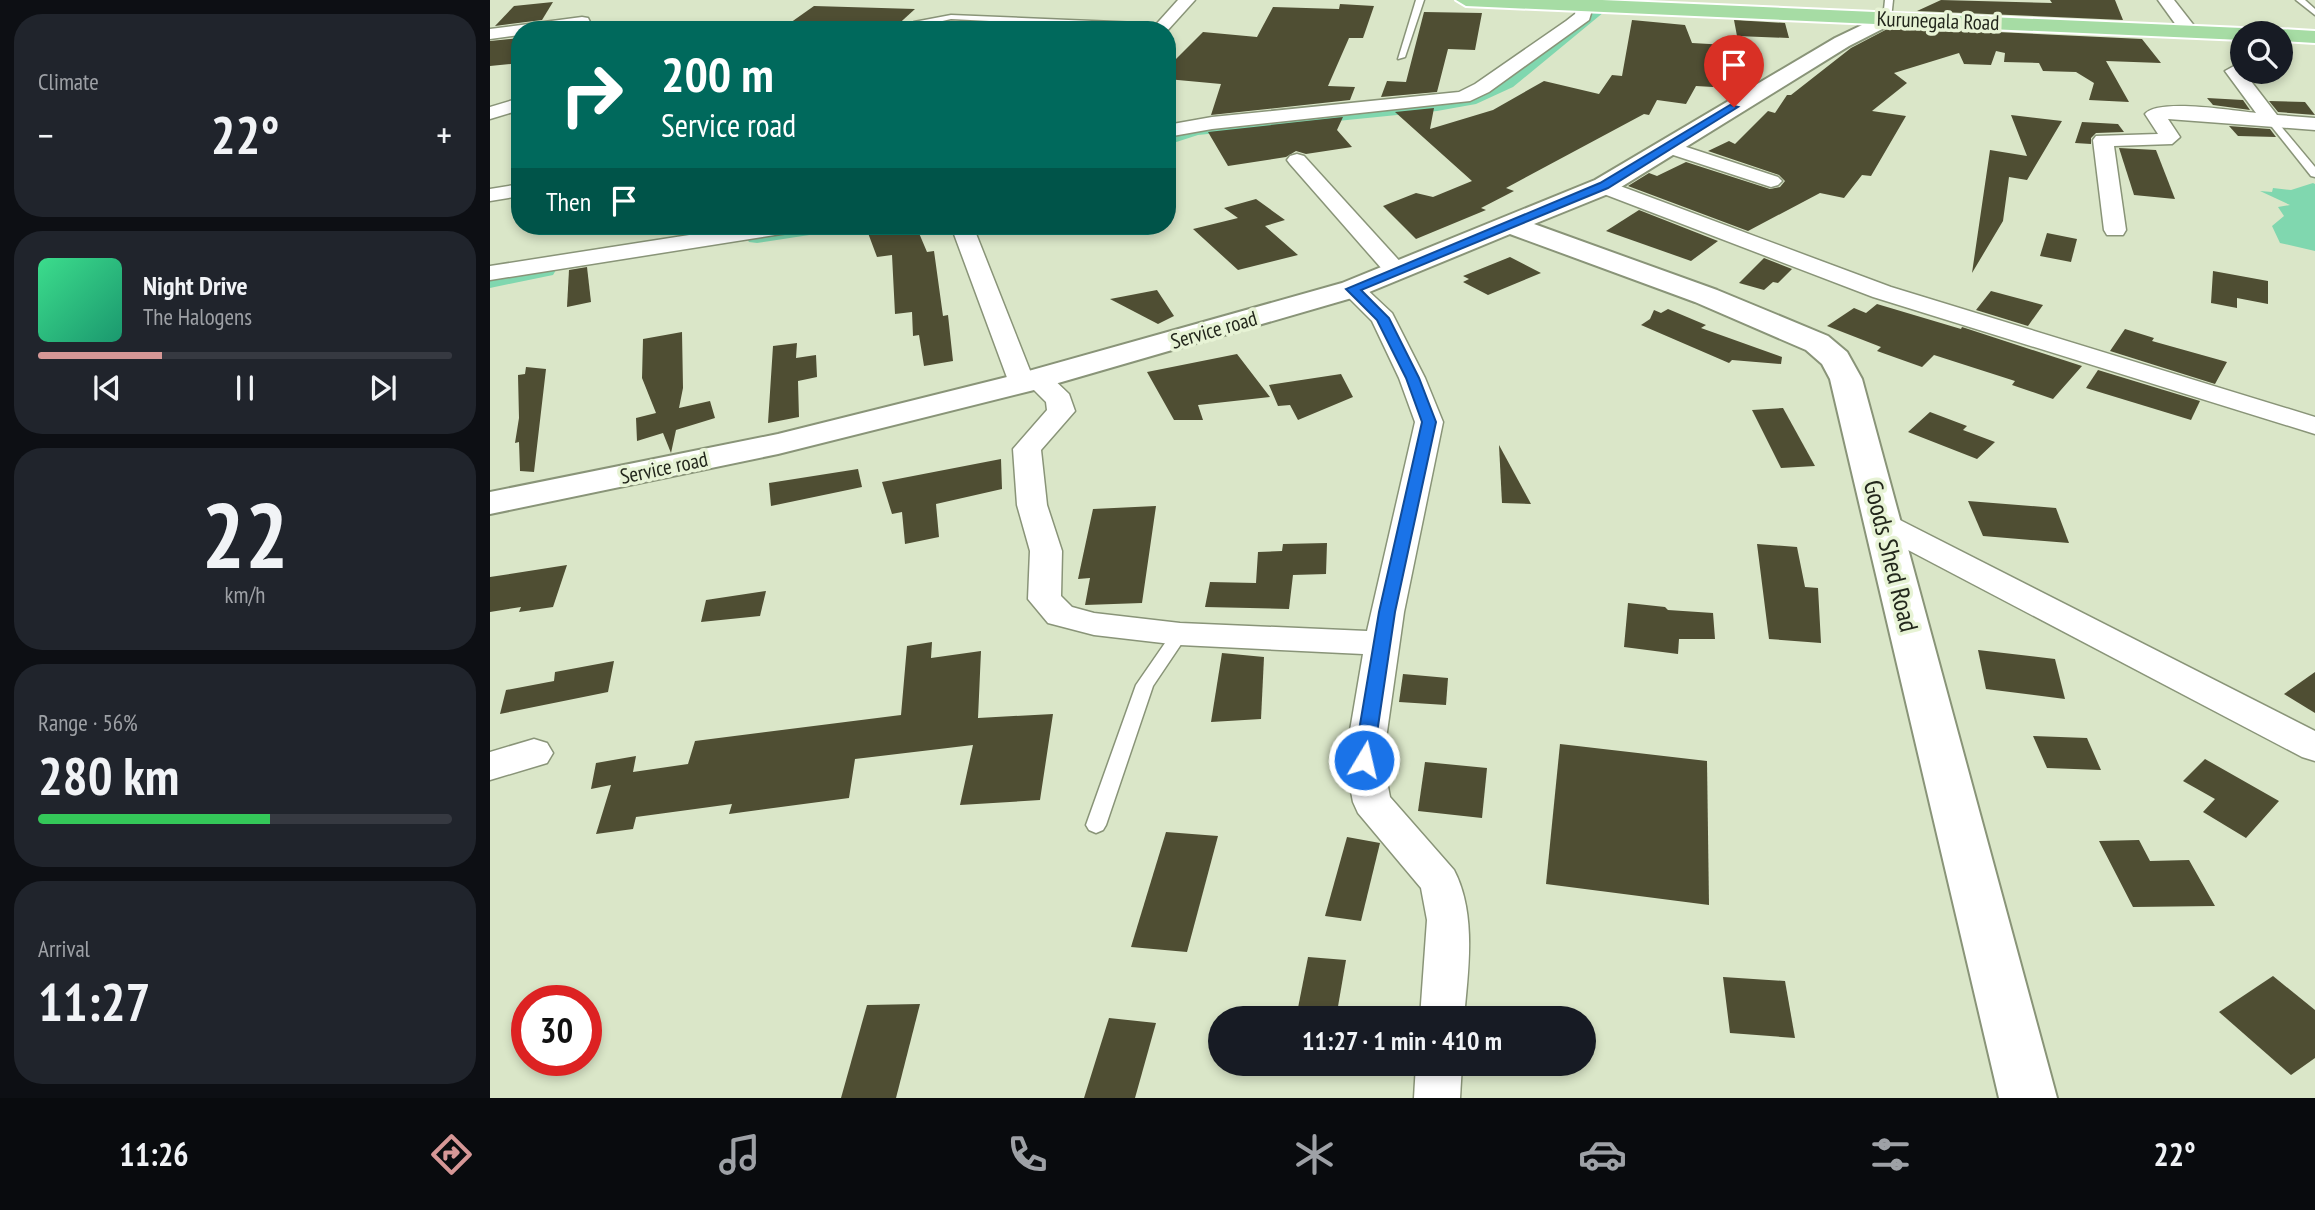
<!DOCTYPE html>
<html lang="en">
<head>
<meta charset="utf-8">
<style>
	:root { --surface:#171b24; --page:#20242c; --text:#f1f3f6; --muted:#9ea1a6; --line:#363941; --accent:#d69796 }
	body { margin:0; font-family:"PT Sans Narrow",sans-serif; background:var(--page); color:var(--text); height:100vh; display:flex; flex-direction:column; font-size:26px; white-space:nowrap }
	* { box-sizing:border-box; margin:0 }
	p { font-size:23px; color:var(--muted) }
	.icon { flex:none; width:38px; height:38px; fill:none; stroke:currentColor; stroke-width:2; stroke-linecap:round; stroke-linejoin:round }
	.map { position:relative; flex:1; overflow:hidden }
	.panel { display:flex; flex-direction:column; gap:14px; padding:14px; background:#0d0f14; width:490px }
	.panel>* { flex:none }
	.hud { position:absolute; left:21px; top:21px; width:665px; height:214px; border-radius:28px; box-shadow:0 4px 10px #0003; background:#00695c; color:#fff; overflow:hidden }
	.buttons { position:absolute; left:1740px; top:21px; display:grid; gap:14px }
	.buttons a { display:grid; place-items:center; width:63px; height:63px; border-radius:50%; background:var(--surface); box-shadow:0 4px 10px #0003; font-size:35px }
	.speed { position:absolute; left:21px; top:985px; display:flex; gap:14px; font-size:35px; font-weight:700; text-align:center }
	.speed>* { display:grid; place-content:center; width:91px; height:91px; border-radius:50%; background:var(--surface); box-shadow:0 4px 10px #0003; line-height:1 }
	.speed .limit { border:10px solid #d22; background:#fff; color:#111 }
	.pin { position:absolute; display:grid; place-items:center; width:60px; height:60px; color:#fff; margin:-72px -30px; border-radius:50% 50% 50% 0; rotate:-45deg; box-shadow:0 0 7px #0007 }
	.pin .icon { rotate:45deg }
	.me { position:absolute; width:77px; margin:-38px; rotate:9deg; stroke-linejoin:round; filter:drop-shadow(0 0 5px #0008) }
	.turn { display:flex; align-items:center; gap:24px; height:147px; padding:0 35px; font-size:32px }
	.turn .icon { width:91px; height:91px; stroke-width:2.5 }
	.turn b { display:block; font-size:49px; line-height:60px }
	.then { display:flex; align-items:center; height:66px; padding:0 35px; background:#0003; gap:14px; font-size:26px }
	.big { font-size:52px; font-weight:700; line-height:1.1 }
	.panel .widget { flex:1; display:flex; flex-direction:column; justify-content:center; gap:10px; min-width:0; padding:0 24px; border-radius:28px; background:var(--page) }
	.panel .dial { align-items:center; gap:0 }
	.dial b { font-size:91px; line-height:1 }
	.song { display:flex; align-items:center; gap:21px }
	.cover { width:84px; height:84px; border-radius:10px; background:linear-gradient(135deg,hsl(150 70% 55%),hsl(160 70% 35%)) }
	.played { height:7px; border-radius:4px; background:linear-gradient(90deg,var(--accent) 30%,var(--line) 30%) }
	.keys { display:flex; justify-content:space-around; direction:ltr }
	.heat { display:flex; justify-content:space-between; align-items:center; font-size:38px; direction:ltr }
	.charge { height:10px; border-radius:5px; background:linear-gradient(90deg,#34c759 56%,var(--line) 0) }
	.trip { position:absolute; left:718px; top:1006px; width:388px; height:70px; border-radius:35px; background:var(--surface); box-shadow:0 4px 10px #0003; font-weight:700; line-height:70px; text-align:center }
	.tabs { display:flex; height:112px; justify-content:space-around; align-items:center; background:#090b0e; color:var(--muted) }
	.tabs .icon { width:49px; height:49px }
	.tabs .active { color:var(--accent) }
	.tabs b { font-size:32px; color:var(--text) }
	main { display:flex; flex:1; min-height:0 }
	.map>svg:first-child { display:block }
</style>
</head>
<body>
<main>
<section class="panel">
<div class="widget"><p>Climate</p>
<div class="heat"><a>−</a><b class="big">22°</b><a>+</a></div>
</div>
<div class="widget">
<div class="song"><i class="cover"></i><div><b>Night Drive</b><p>The Halogens</p></div></div>
<div class="played"></div>
<div class="keys"><svg class="icon" aria-label="previous" viewBox="0 0 24 24"><path d="M18 5L8 12l10 7zM5 5v14"/></svg><svg class="icon" aria-label="pause" viewBox="0 0 24 24"><path d="M8 5v14M16 5v14"/></svg><svg class="icon" aria-label="next" viewBox="0 0 24 24"><path d="M6 5l10 7-10 7zM19 5v14"/></svg></div>
</div>
<div class="widget dial"><b>22</b><p>km/h</p></div>
<div class="widget"><p>Range · 56%</p><b class="big">280 km</b><div class="charge"></div></div>
<div class="widget"><p>Arrival</p><b class="big">11:27</b></div>
</section>
<div class="map">
<svg width="1825" height="1098" viewBox="0 0 1825 1098">
	<rect width="100%" height="100%" fill="#dae6c8"/>
	<path fill="#80d7af" d="M1823,183L1825,184V251L1790,243L1782,226L1794,216L1788,207L1800,205L1770,191L1782,192L1783,188L1801,190Z"/>
	<g fill="none" stroke-linecap="round" stroke-linejoin="round">
		<g fill="#80d7af" fill-rule="evenodd">
			<path d="M1109,4L1114,6L1117,9L1114,12L1023,87L986,104L947,111L708,135L677,145V133L706,124L975,95L1011,79L1104,6Z"/>
			<path d="M299,226H350L346,230L339,232L267,243L259,242L256,237L259,232Z"/>
			<path d="M55,263L63,265L66,270L63,275L0,288V274Z"/>
		</g>
	</g>
	<g fill="#4f4e33">
		<path d="M1451,0L1562,3L1560,0H1625L1633,20L1427,11Z"/>
		<path d="M63,2L52,20L5,26L24,6Z"/>
		<path d="M850,4L884,6L873,38H859L838,86L865,87L860,100L721,115L731,84L677,79V68L713,32L767,37L783,7L849,9Z"/>
		<path d="M324,6L425,9L402,30H290Z"/>
		<path d="M934,12L992,13L985,50L958,49L947,92L891,97L897,81L916,82Z"/>
		<path d="M1142,20L1195,25L1202,43L1237,45L1234,76L1227,75L1223,87L1206,86L1196,104L1167,100L1159,115L1154,114L1016,188L1024,191L991,208L996,210L926,239L893,206L926,193L943,197L982,181L905,112L944,108L940,129L1003,110L1054,81L1109,94L1122,75L1132,76Z"/>
		<path d="M1244,20L1295,23L1299,38L1247,36Z"/>
		<path d="M1401,27L1652,39L1671,63L1616,61L1639,102L1599,100L1604,83L1586,72L1553,71L1549,63L1514,62L1515,53L1506,51L1501,65L1474,64L1469,53L1404,73L1417,83L1382,111L1416,116L1381,176L1372,175L1354,198L1330,193L1258,231L1138,186L1159,173L1167,176L1196,162L1280,189L1290,187L1295,181L1289,175L1218,151L1239,141L1245,144L1278,111L1285,113L1297,95H1301L1361,48Z"/>
		<path d="M30,38V51L21,64L0,66V41Z"/>
		<path d="M1717,98L1753,100L1760,110L1723,105Z"/>
		<path d="M1779,101L1815,102L1825,115L1788,112Z"/>
		<path d="M1521,115L1572,121L1537,180L1519,177L1513,221L1482,273L1500,150L1537,156Z"/>
		<path d="M853,117L847,130L862,147L816,154L806,151L796,157L738,166L718,132Z"/>
		<path d="M1592,122L1628,124L1634,132L1606,133L1601,138V144L1585,143Z"/>
		<path d="M1739,126L1780,129L1786,137L1748,136Z"/>
		<path d="M1629,148L1666,150L1685,199L1644,195Z"/>
		<path d="M766,199L795,220L775,226L808,255L748,270L703,229L748,218L734,208Z"/>
		<path d="M1149,210L1228,241L1201,261L1116,231Z"/>
		<path d="M418,226H426L437,252L444,251L453,316L458,315L463,361L434,366L429,335L423,336L422,312L405,314L402,255L387,257L378,233Z"/>
		<path d="M1557,233L1587,239L1581,262L1550,256Z"/>
		<path d="M1020,257L1051,273L998,295L973,282L979,279L973,276Z"/>
		<path d="M1274,258L1302,269L1288,283L1283,282L1274,290L1249,283Z"/>
		<path d="M97,267L101,302L77,307L79,270Z"/>
		<path d="M1723,271L1778,281V304L1747,298V308L1721,303Z"/>
		<path d="M667,290L684,316L668,324L620,299Z"/>
		<path d="M1501,291L1553,305L1538,326L1486,310Z"/>
		<path d="M1387,304L1471,329L1472,327L1592,366L1563,399L1522,385L1525,381L1444,355L1432,367L1387,351L1391,347L1337,326L1364,308L1376,313Z"/>
		<path d="M1178,309L1216,325L1211,328L1292,357L1291,364L1242,360L1239,363L1151,325L1160,319L1164,310L1171,313Z"/>
		<path d="M1635,329L1664,338L1662,341L1737,362L1725,384L1620,351Z"/>
		<path d="M192,332L193,388L189,408L220,401L225,418L186,430L181,453L173,433L147,441L146,418L166,413L152,378L153,339Z"/>
		<path d="M307,343L306,358L326,355L327,377L308,381L309,417L278,423L283,346Z"/>
		<path d="M747,354L780,397L708,405L713,420H684L657,372Z"/>
		<path d="M36,367L56,369L44,472L30,471L29,442L25,443L29,418L28,375L35,374Z"/>
		<path d="M1608,370L1710,401L1701,420L1596,388Z"/>
		<path d="M851,374L863,397L808,420L800,405L788,406L779,385Z"/>
		<path d="M1293,408L1325,466L1291,468L1262,410Z"/>
		<path d="M1440,412L1477,426L1473,430L1505,442L1487,459L1418,432Z"/>
		<path d="M1009,445L1041,504L1012,503Z"/>
		<path d="M511,459L512,489L446,504L449,537L415,544L412,512L402,514L392,482Z"/>
		<path d="M368,469L372,487L281,506L279,483Z"/>
		<path d="M1478,501L1566,508L1579,543L1493,536Z"/>
		<path d="M666,506L652,603L595,605L600,578L588,579L603,509Z"/>
		<path d="M837,543L836,574L803,575L799,609L715,607L720,582L766,583L768,552L792,551L793,544Z"/>
		<path d="M1267,544L1307,547L1315,587L1328,588L1331,643L1279,639Z"/>
		<path d="M77,565L63,607L29,612L31,607L0,612V577Z"/>
		<path d="M276,591L270,616L211,622L216,600Z"/>
		<path d="M1138,603L1175,607L1178,610L1223,613L1225,639H1189L1188,654L1134,647Z"/>
		<path d="M442,642L441,658L491,651L488,718L563,714L550,800L470,805L483,745L365,759L359,798L239,814L242,804L146,817L143,829L106,834L121,785L101,789L106,763L146,756L143,772L198,764L205,741L411,715L417,646Z"/>
		<path d="M1488,650L1565,659L1575,699L1496,689Z"/>
		<path d="M732,653L774,657L771,719L721,722Z"/>
		<path d="M124,661L118,692L10,714L16,690L64,681L65,672Z"/>
		<path d="M1825,672V713L1794,694Z"/>
		<path d="M913,674L958,678L956,705L909,702Z"/>
		<path d="M1543,736L1597,738L1611,770L1557,768Z"/>
		<path d="M1070,744L1217,761L1219,905L1056,884Z"/>
		<path d="M1715,759L1789,801L1756,838L1713,812L1725,799L1693,781Z"/>
		<path d="M935,762L997,768L992,818L928,811Z"/>
		<path d="M676,832L728,836L697,952L641,947Z"/>
		<path d="M857,837L890,843L871,921L835,916Z"/>
		<path d="M1649,840L1660,861L1699,860L1725,906L1643,907L1609,841Z"/>
		<path d="M818,957L856,960L846,1018H806Z"/>
		<path d="M1783,976L1825,1010V1058L1801,1075L1729,1012Z"/>
		<path d="M1233,977L1295,981L1305,1038L1240,1033Z"/>
		<path d="M430,1004L406,1098H351L377,1005Z"/>
		<path d="M619,1018L666,1023L645,1098H594Z"/>
	</g>
	<g fill="none" stroke-linecap="round" stroke-linejoin="round">
		<defs>
			<g id="service">
				<path d="M926,0H934L915,57L908,59Z"/>
				<path d="M1395,0H1403L1401,19L1397,21L1393,19Z"/>
				<path d="M1806,0H1815L1825,9V15Z"/>
				<path d="M461,15L672,24L676,27L672,30L461,19L431,26L433,30L422,28L424,22Z"/>
				<path d="M1778,118H1784L1825,167V177L1821,176L1778,122Z"/>
				<path d="M690,628L698,634L663,686L616,825L613,830L606,833L599,830L596,825L646,685L684,630Z"/>
			</g>
			<g id="minor">
				<path d="M688,0H705L677,31L661,30Z"/>
				<path d="M1089,0H1105L1099,20L999,92L980,101L722,129L677,137V125L722,117L969,92L985,84L1076,21L1085,14Z"/>
				<path d="M1668,0H1684L1709,32L1706,36H1694Z"/>
				<path d="M92,17L98,18L100,22L98,26L72,30H30V35L0,39V29Z"/>
				<path d="M1744,66L1750,67L1787,115L1825,118V130L1678,119L1690,137L1682,144L1624,146L1636,230L1633,235H1617L1614,230L1603,140L1606,136L1668,134L1655,114C1668,98 1744,111 1766,113L1735,71Z"/>
				<path d="M30,98V110L0,119V107Z"/>
				<path d="M1178,141L1288,177L1292,181L1288,185L1281,187L1171,151L1168,147L1171,143Z"/>
				<path d="M807,154L814,156L915,267L919,272L915,277H899L800,164L797,160L800,156Z"/>
				<path d="M1114,180L1401,287L1825,417V434L1383,297L1106,191L1103,186L1106,181Z"/>
				<path d="M30,184V196L0,201V189Z"/>
				<path d="M257,226H309L306,231L298,233L0,280V266Z"/>
				<path d="M461,226H483L541,373H557L579,394L585,411L551,450L557,505L572,551L571,596L582,607L604,613L690,623L877,631L925,422L909,378L882,321L850,289L853,284L862,282L871,284L902,313L935,378L953,422L914,612L893,760L900,797L964,870C987,914 978,971 974,1018H930L937,920L931,888L868,813L863,802L855,760L873,654L690,645L604,635L558,623L538,599L540,551L527,505L523,449L557,410L556,402L542,388L532,391L523,389L519,383Z"/>
				<path d="M1393,515L1404,517L1825,731V761L1812,757L1382,531L1378,524L1382,517Z"/>
				<path d="M44,739L57,743L63,753L57,763L0,780V752Z"/>
				<path d="M926,1064H972L970,1098H924Z"/>
			</g>
			<path id="tertiary" d="M1397,13L1404,15L1407,19L1404,23L1359,46L1123,192L1044,224L1227,290L1338,336L1357,352L1372,379L1567,1098H1509L1340,379L1332,364L1316,350L1205,302L1020,234L872,295L544,390L288,454L0,514V492L288,434L521,376L852,283L1105,180L1345,38Z"/>
			<g id="trunk">
				<path d="M966,0H1112L1752,28L1762,33H1752V40L976,6Z"/>
				<path d="M1790,29L1825,31V43L1790,41V33H1781Z"/>
			</g>
		</defs>
		<use href="#service" stroke="#899478" stroke-width="3"/>
		<use href="#minor" stroke="#899478" stroke-width="3"/>
		<use href="#tertiary" stroke="#899478" stroke-width="4"/>
		<use href="#trunk" stroke="#fff" stroke-width="4"/>
		<use href="#service" fill="#fff" fill-rule="evenodd"/>
		<use href="#minor" fill="#fff" fill-rule="evenodd"/>
		<use href="#tertiary" fill="#fff" fill-rule="evenodd"/>
		<use href="#trunk" fill="#a6dca4" fill-rule="evenodd"/>
	</g>
	<path fill="#1a73e8" stroke="#114b97" stroke-width="2" d="M1240,105L1248,107L1118,188L871,290L899,318L929,378L946,422L905,612L883,760L880,765H867L864,760L889,612L932,422L916,378L887,320L856,289L1110,183Z"/>
	<g text-anchor="middle" stroke-width="7" stroke-linejoin="round" paint-order="stroke">
		<g font-size="21" fill="#23271c" stroke="#e7f3d5">
			<text transform="translate(1448 21) rotate(2)" y="7">Kurunegala Road</text>
			<text transform="translate(724 330) rotate(-16)" y="7">Service road</text>
			<text transform="translate(174 468) rotate(-12)" y="7">Service road</text>
		</g>
		<g font-size="26" fill="#23271c" stroke="#e7f3d5">
			<text transform="translate(1401 556) rotate(76)" y="9">Goods Shed Road</text>
		</g>
	</g>
</svg>
<div class="buttons">
<a><svg class="icon" aria-label="search" viewBox="0 0 24 24"><circle cx="10" cy="10" r="6"/><path d="M15 15l6 6"/></svg></a>
</div>
<div class="speed"><div class="limit">30</div></div>
<div class="pin" style="left:1244px;top:107px;background:#d93025"><svg class="icon" aria-label="arrive" viewBox="0 0 24 24"><path d="M6 21V4h12l-3 4 3 4H6"/></svg></div>
<svg class="me" style="left:874px;top:760px" viewBox="-20 -20 40 40"><circle r="17" fill="#1a73e8" stroke="#fff" stroke-width="3"/><path d="M0-11L8 9 0 5-8 9z" fill="#fff"/></svg>
<div class="trip">11:27 · 1 min · 410 m</div>
<div class="hud">
<div class="turn"><svg class="icon" aria-label="right" viewBox="0 0 24 24"><path d="M7 20v-9h11M14 6l5 5-5 5"/></svg><div><b>200 m</b>Service road</div></div>
<div class="then">Then<svg class="icon" aria-label="arrive" viewBox="0 0 24 24"><path d="M6 21V4h12l-3 4 3 4H6"/></svg></div>
</div>
</div>
</main>
<nav class="tabs">
<b>11:26</b>
<svg class="icon active" aria-label="directions" viewBox="0 0 24 24"><path d="M12 3l9 9-9 9-9-9zM9 14v-3h6M13 9l2 2-2 2"/></svg>
<svg class="icon" aria-label="music" viewBox="0 0 24 24"><path d="M9 18V5l10-2v13"/><circle cx="6" cy="18" r="3"/><circle cx="16" cy="16" r="3"/></svg>
<svg class="icon" aria-label="phone" viewBox="0 0 24 24"><path d="M5 4h4l2 5-3 2q2 4 5 5l2-3 5 2v4C11 20 4 13 5 4z"/></svg>
<svg class="icon" aria-label="climate" viewBox="0 0 24 24"><path d="M12 3v18M4 7l16 10M4 17L20 7"/></svg>
<svg class="icon" aria-label="car" viewBox="0 0 24 24"><path d="M5 17H2v-5l4-1 3-4h7l3 4 3 1v5h-3M9 17h6M6 11h13"/><circle cx="7" cy="17" r="2"/><circle cx="17" cy="17" r="2"/></svg>
<svg class="icon" aria-label="filters" viewBox="0 0 24 24"><path d="M4 7h16M4 17h16"/><circle cx="9" cy="7" r="2"/><circle cx="15" cy="17" r="2"/></svg>
<b>22°</b>
</nav>
</body>
</html>
